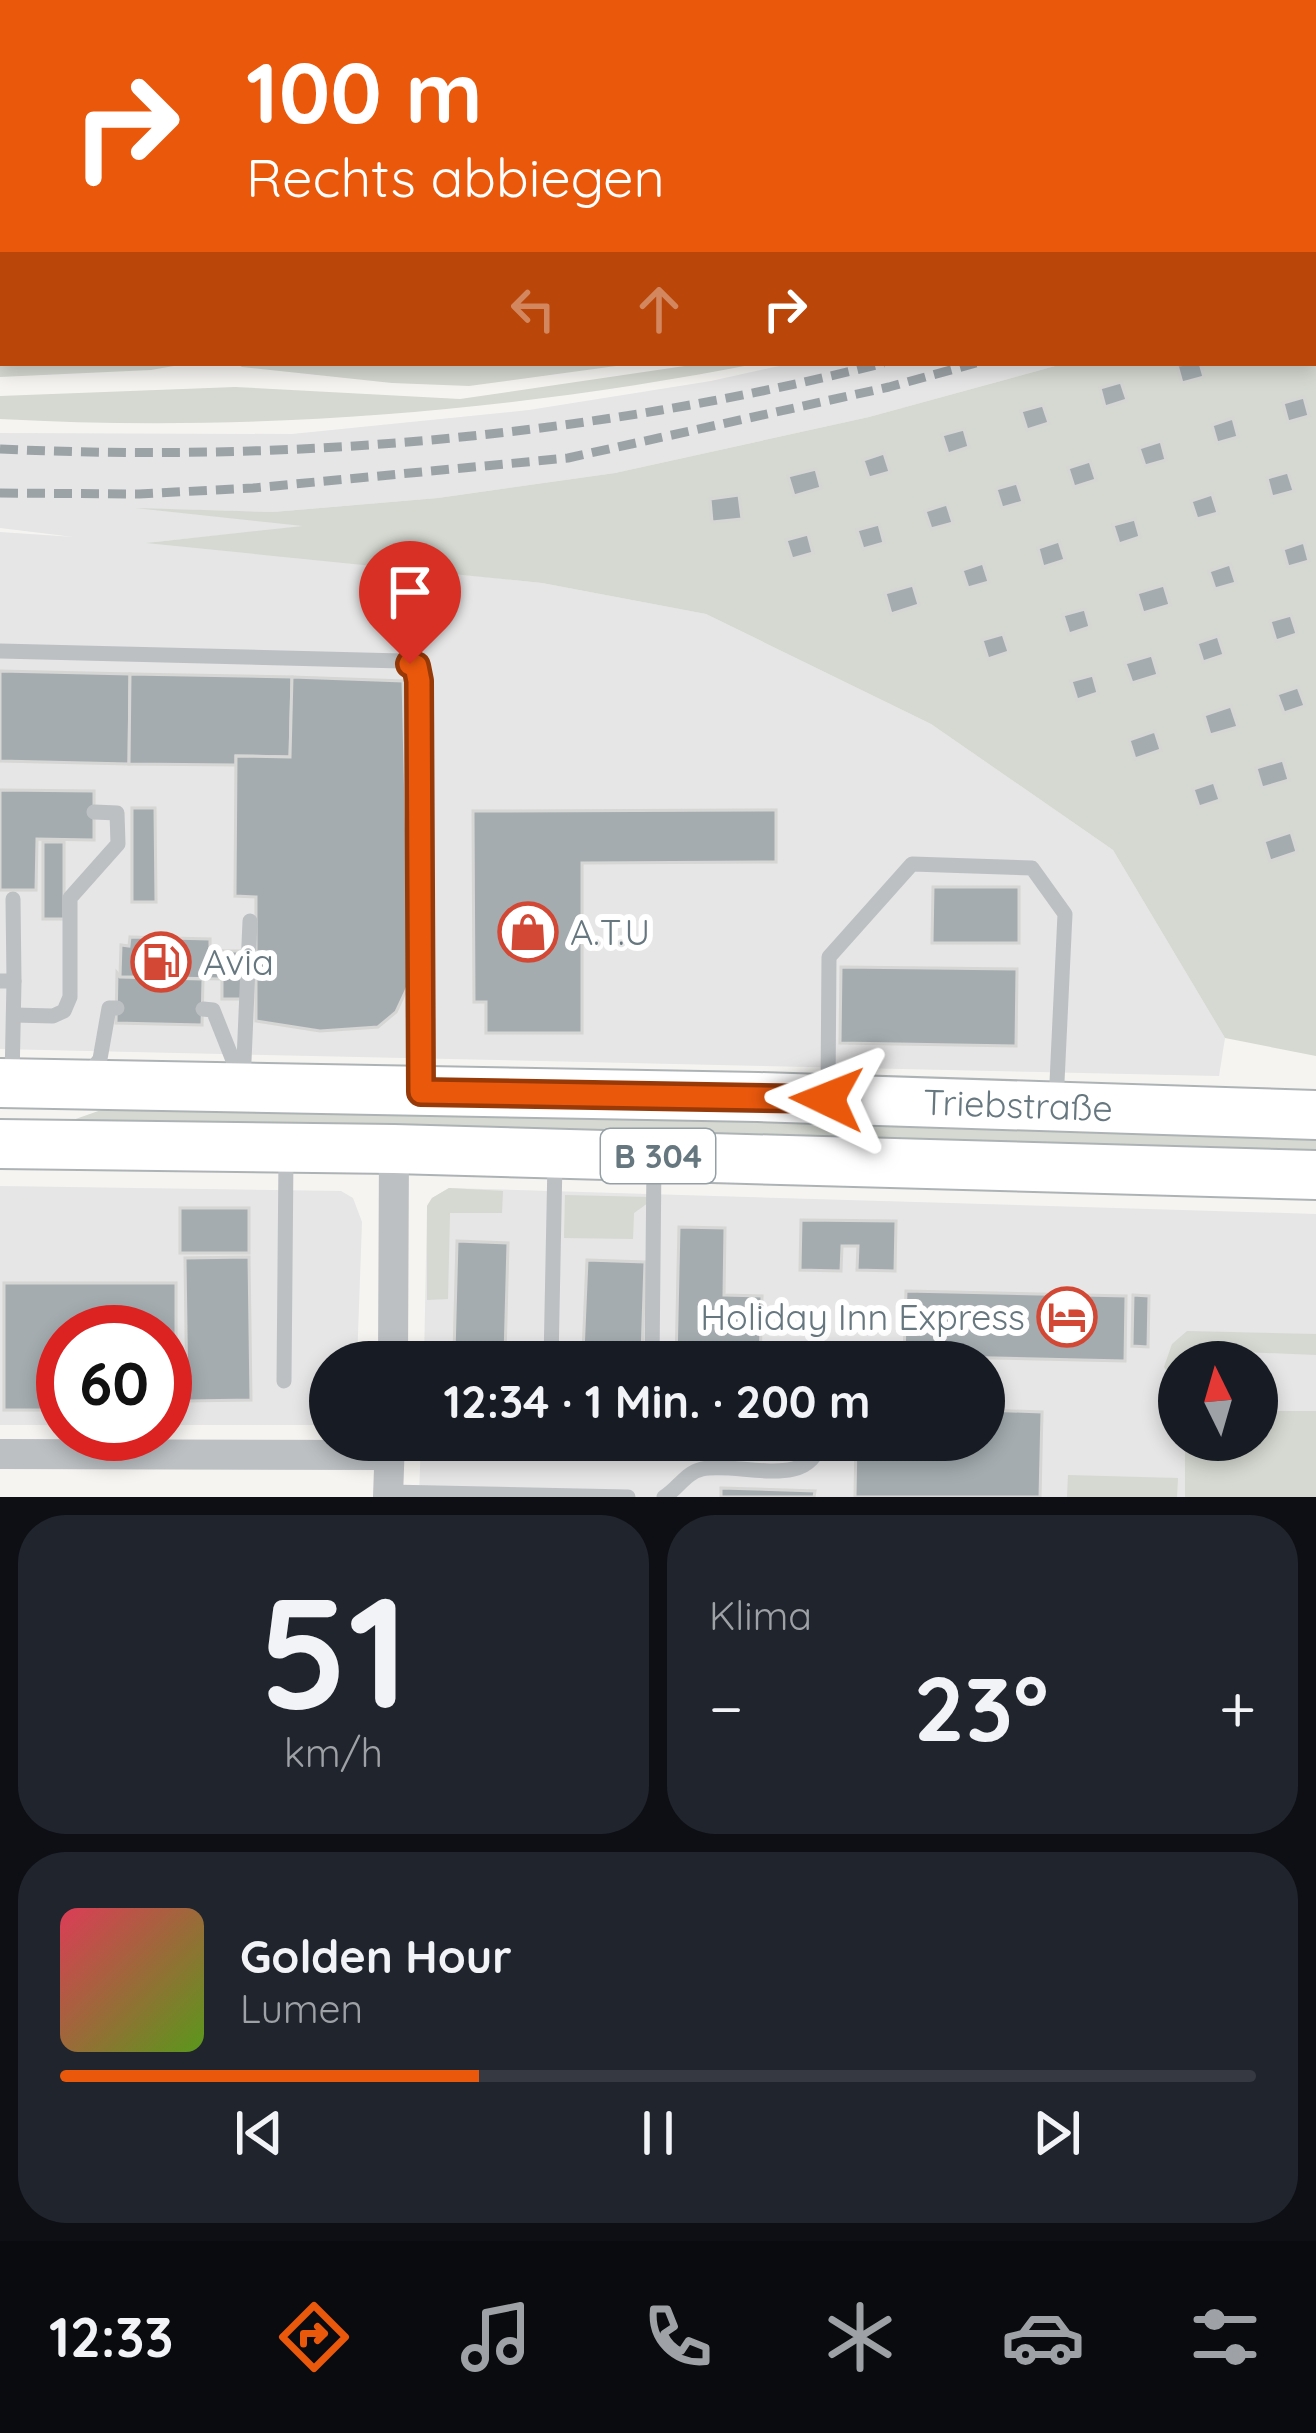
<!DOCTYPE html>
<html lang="de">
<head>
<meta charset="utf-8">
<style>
	:root { --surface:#171b24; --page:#20242c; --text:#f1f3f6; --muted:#9ea1a6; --line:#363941; --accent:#ea580c }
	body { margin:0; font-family:Quicksand,sans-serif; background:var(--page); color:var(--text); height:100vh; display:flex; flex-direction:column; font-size:45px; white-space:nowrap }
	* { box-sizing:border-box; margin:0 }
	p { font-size:39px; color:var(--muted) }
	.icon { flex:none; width:66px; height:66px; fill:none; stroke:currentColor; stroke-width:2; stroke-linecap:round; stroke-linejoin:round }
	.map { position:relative; height:1497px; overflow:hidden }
	.panel { display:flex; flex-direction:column; gap:18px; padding:18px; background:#0d0f14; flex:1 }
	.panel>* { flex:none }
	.guide { position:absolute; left:0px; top:0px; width:1317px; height:366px; box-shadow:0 6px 18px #0003; background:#ea580c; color:#fff; overflow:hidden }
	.needle { width:78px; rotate:355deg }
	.fabs { position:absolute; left:1158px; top:1341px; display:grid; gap:24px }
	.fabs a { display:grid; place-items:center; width:120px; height:120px; border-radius:50%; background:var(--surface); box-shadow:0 6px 18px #0003; font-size:60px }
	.speed { position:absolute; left:36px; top:1305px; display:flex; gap:24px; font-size:60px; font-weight:700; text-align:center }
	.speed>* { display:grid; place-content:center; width:156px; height:156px; border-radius:50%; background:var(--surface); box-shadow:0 6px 18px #0003; line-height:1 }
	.speed .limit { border:18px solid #d22; background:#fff; color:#111 }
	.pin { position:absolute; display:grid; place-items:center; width:102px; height:102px; color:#fff; margin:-123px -51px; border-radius:50% 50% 50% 0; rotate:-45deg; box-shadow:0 0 12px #0007 }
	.pin .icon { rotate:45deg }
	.me { position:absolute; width:132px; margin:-66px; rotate:272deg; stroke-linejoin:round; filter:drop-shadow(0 0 9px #0008) }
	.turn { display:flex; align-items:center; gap:42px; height:252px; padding:0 48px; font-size:54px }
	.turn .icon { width:156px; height:156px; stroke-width:2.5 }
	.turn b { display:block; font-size:84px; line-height:102px }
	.lanes { display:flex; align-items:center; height:114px; padding:0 48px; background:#0003; justify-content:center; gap:60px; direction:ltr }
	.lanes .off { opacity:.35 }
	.big { font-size:90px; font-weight:800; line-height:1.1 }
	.panel .widget { flex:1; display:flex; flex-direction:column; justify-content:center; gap:18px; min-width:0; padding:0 42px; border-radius:48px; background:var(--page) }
	.panel .dial { align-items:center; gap:0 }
	.dial b { font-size:156px; line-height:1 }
	.song { display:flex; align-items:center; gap:36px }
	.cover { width:144px; height:144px; border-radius:18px; background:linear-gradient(135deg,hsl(350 70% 55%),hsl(90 70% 35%)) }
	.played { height:12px; border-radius:6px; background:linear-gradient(90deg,var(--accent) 35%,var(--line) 35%) }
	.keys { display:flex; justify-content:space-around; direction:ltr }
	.heat { display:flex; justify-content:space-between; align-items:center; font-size:66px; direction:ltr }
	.panel .tiles { flex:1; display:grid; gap:18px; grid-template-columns:1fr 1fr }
	.widget:last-child { grid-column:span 2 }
	.trip { position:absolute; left:309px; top:1341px; width:696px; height:120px; border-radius:60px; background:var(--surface); box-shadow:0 6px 18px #0003; font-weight:800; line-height:120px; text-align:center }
	.dock { display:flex; height:192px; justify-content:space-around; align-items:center; background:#090b0e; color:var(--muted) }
	.dock .icon { width:84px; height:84px }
	.dock .current { color:var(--accent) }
	.dock b { font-size:54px; color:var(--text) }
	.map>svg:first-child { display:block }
</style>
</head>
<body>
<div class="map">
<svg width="1316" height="1497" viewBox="0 0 1316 1497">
	<rect width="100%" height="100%" fill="#f5f4f1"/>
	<g fill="#e5e6e5" fill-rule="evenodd">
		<path d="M793,363H1066L869,417L615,473L438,498L273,512L160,509L311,526L155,542L542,583L706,614L931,724L1113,850L1225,1038L1219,1076L0,1049V532L74,537L0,528V433L292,434L529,410L711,381Z"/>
		<path d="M0,1186L341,1191L353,1198L362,1222L357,1362H330V1425H165V1332H63V1425H0Z"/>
		<path d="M449,1188L1316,1214V1497H419L421,1440H984V1362H424L427,1206L432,1198ZM1179,1362H1257V1440H1179Z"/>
	</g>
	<g fill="#d5d9d1">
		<path d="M0,257L3,363H191L151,370L0,377Z"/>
		<path d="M1316,294V1056L1225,1038L1113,850L931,724L706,614L542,583L146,543L303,526L135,508L273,512L438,498L615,473L869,417L1066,363H1314Z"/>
		<path d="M235,363H638L469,386L392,383L242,367Z"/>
		<path d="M705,363H760C511,412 253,433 0,419V396L235,387L460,399Z"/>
		<path d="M104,1109L738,1119L1316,1136V1156L53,1127Z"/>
		<path d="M449,1188L503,1191L502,1213H450L448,1299L427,1300V1206L432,1198Z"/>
		<path d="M565,1195L648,1197V1203L634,1213L633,1239L564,1238Z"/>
		<path d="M1187,1331L1316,1334V1355L1221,1351L1218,1362H1179V1393L1164,1367L1172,1344Z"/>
		<path d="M1257,1411H1316V1497H1185V1440H1257Z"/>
		<path d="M1068,1475L1178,1478L1177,1497H1067Z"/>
	</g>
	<g fill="#a4acb0" stroke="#d6d6d4" stroke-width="3">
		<path d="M1200,363L1204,377L1182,383L1177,365Z"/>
		<path d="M1121,382L1127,400L1105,407L1100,388Z"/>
		<path d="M1304,397L1309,416L1288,422L1283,403Z"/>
		<path d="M1043,405L1049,423L1027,430L1021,411Z"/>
		<path d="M1233,418L1238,437L1217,443L1212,425Z"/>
		<path d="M964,429L969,447L948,454L942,435Z"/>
		<path d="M1161,441L1166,460L1145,466L1139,448Z"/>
		<path d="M884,453L890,472L869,478L863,460Z"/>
		<path d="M1090,461L1096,480L1074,487L1068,468Z"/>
		<path d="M816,469L821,488L794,496L788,476Z"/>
		<path d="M1288,472L1294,491L1272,497L1267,478Z"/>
		<path d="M1017,483L1023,502L1002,508L996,489Z"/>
		<path d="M1212,494L1218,513L1197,519L1191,501Z"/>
		<path d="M739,495L742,519L712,522L710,499Z"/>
		<path d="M947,504L953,523L931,529L925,511Z"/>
		<path d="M1135,519L1140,537L1119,544L1113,525Z"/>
		<path d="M879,524L884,543L863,549L857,530Z"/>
		<path d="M808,534L813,553L792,559L786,540Z"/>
		<path d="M1059,541L1065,560L1043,567L1038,548Z"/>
		<path d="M1304,542L1309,561L1288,567L1283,549Z"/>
		<path d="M983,563L989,582L968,588L962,570Z"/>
		<path d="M1230,564L1236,583L1215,589L1209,571Z"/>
		<path d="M913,585L919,605L891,614L885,593Z"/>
		<path d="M1164,585L1170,605L1143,613L1137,593Z"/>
		<path d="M1085,609L1090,627L1069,634L1063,615Z"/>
		<path d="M1291,615L1297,634L1276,641L1270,621Z"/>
		<path d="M1003,634L1009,652L988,659L982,640Z"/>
		<path d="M1218,636L1224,655L1203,662L1197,643Z"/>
		<path d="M1152,655L1158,675L1132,683L1125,663Z"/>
		<path d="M0,671L130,674L129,764L0,761Z"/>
		<path d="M130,674L292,677L290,757L236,756V765L129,764Z"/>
		<path d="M1093,675L1098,693L1077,700L1071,681Z"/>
		<path d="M292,677L403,681L410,982L396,1012L378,1027L320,1031L256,1021V897L235,896L236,756L290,757Z"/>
		<path d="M1298,687L1305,706L1284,713L1277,694Z"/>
		<path d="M1231,706L1238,727L1210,735L1204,715Z"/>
		<path d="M1155,731L1161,750L1135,759L1129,740Z"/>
		<path d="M1283,760L1289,780L1262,788L1256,768Z"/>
		<path d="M1214,782L1220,800L1199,807L1193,789Z"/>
		<path d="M0,790L94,791V840L37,839L36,890H0Z"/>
		<path d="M132,808H155L156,902H132Z"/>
		<path d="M776,810V862L582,863V1033H486V1002H474L473,811Z"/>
		<path d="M1291,832L1297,852L1270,861L1264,841Z"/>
		<rect x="43" y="842" width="21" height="77"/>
		<path d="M933,887H1019V943H932Z"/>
		<path d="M130,937L210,939V950L222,951V979L120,977L121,945L129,946Z"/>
		<rect x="222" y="951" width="21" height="48"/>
		<path d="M841,967L1017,969L1016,1046L840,1043Z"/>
		<path d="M117,973L120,977L203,979L202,1025L116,1023Z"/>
		<rect x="180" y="1208" width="69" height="45"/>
		<path d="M801,1220L896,1221L895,1271L857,1270L858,1246H842L841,1271L800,1270Z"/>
		<path d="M679,1227L725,1228L724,1295L762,1296L760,1362H676Z"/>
		<path d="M457,1241L508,1243L505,1356L454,1354Z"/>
		<path d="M249,1257L251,1400L187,1401L185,1258Z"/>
		<path d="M587,1260L645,1262L642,1355L583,1353Z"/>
		<path d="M4,1283H176V1410H165V1332H63V1410H4Z"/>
		<path d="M906,1291L1126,1296L1125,1361L904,1356Z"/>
		<path d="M1133,1295L1149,1296L1148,1347L1132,1346Z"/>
		<path d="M984,1410L1042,1412L1040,1497H855L856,1440H984Z"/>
		<path d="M721,1488L815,1491L814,1497H721Z"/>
	</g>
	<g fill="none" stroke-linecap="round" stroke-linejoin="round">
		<defs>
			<g id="primary">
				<path d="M0,1083L758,1097L1316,1115"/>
				<path d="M0,1144L394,1149L1316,1175"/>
			</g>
		</defs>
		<use href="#primary" stroke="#adb3b5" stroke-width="52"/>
		<g stroke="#bcc0c3" stroke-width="15">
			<path d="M1314,110H1316"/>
			<path d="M0,651L402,661L416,666L419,681L421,1083"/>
			<path d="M13,899L14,981"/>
			<path d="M0,981H14L12,1080"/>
			<path d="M203,1009L213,1010L240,1078"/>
			<path d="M14,1015L53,1016L64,1011L70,997V898L118,844L117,813L94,812"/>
			<path d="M87,1076L100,1059L109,1008H117"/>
			<path d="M243,1084L250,921"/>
			<path d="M828,1091L829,957L912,864L1032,868L1065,914L1056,1103"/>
			<path d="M551,1362L555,1161"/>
			<path d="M652,1362L654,1161"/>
			<path d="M284,1381L286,1156"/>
			<path d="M389,1492L628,1497"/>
			<path d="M664,1497C678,1489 685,1473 702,1469C738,1461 812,1492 820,1440"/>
		</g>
		<g stroke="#bcc0c3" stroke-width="30">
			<path d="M217,0V3"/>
			<path d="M754,0V3"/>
			<path d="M1314,81L1316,80"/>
			<path d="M0,87H3"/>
			<path d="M393,1362L394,1149"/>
			<path d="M0,1454L389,1455"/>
			<path d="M388,1497L390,1440"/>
		</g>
		<use href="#primary" stroke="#fff" stroke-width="48"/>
		<g stroke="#9ca3a7" stroke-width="9" stroke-dasharray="18 9" stroke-linecap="butt">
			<path d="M1314,178L1316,177"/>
			<path d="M1314,247H1316"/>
			<path d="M1314,270H1316"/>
			<path d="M0,449C297,463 596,436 884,363"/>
			<path d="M0,493L139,494L253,488L568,458L889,387L976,363"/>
		</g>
	</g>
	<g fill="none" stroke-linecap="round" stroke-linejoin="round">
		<defs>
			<path id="route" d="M410,664L416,666L419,681L421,1092L827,1099"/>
		</defs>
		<use href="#route" stroke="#983908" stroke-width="30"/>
		<use href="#route" stroke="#ea580c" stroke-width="21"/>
	</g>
	<defs>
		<symbol id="shop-ring" viewBox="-11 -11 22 22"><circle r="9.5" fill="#fff" stroke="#d24834" stroke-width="1.5"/><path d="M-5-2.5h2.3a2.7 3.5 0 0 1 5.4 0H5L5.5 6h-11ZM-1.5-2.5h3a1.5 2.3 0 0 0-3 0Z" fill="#d24834"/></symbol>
		<symbol id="fuel-ring" viewBox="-11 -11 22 22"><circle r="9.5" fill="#fff" stroke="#d24834" stroke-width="1.5"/><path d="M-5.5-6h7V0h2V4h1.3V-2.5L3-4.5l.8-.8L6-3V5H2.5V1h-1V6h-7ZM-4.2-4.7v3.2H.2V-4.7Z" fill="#d24834"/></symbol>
		<symbol id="hotel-ring" viewBox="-11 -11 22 22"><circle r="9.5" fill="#fff" stroke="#d24834" stroke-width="1.5"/><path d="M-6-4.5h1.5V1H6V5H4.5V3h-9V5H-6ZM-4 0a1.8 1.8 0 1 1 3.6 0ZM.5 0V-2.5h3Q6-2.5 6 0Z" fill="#d24834"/></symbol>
	</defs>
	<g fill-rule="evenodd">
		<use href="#shop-ring" x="495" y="899" width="66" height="66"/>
		<use href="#fuel-ring" x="128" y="929" width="66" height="66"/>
		<use href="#hotel-ring" x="1034" y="1284" width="66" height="66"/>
	</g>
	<g text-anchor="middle" stroke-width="12" stroke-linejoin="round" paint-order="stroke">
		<rect fill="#fff" stroke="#94a0a5" stroke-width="3" x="601" y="1129" width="114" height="54" rx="9"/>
		<g font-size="33" font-weight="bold" fill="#66777f">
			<text x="658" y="1168">B 304</text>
		</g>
		<g font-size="36" fill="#66777f" stroke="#fff" text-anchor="start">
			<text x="570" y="945">A.T.U</text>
			<text x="203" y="975">Avia</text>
			<text x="1025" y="1330" text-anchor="end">Holiday Inn Express</text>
		</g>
		<g font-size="36" fill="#66777f" stroke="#fff">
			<text transform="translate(1018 1105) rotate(2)" y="13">Triebstraße</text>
		</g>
	</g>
</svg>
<div class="fabs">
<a><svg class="needle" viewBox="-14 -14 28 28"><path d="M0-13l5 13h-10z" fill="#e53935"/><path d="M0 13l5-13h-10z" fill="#9ea1a6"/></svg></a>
</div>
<div class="speed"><div class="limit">60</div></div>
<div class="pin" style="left:410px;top:664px;background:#d93025"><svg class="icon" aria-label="arrive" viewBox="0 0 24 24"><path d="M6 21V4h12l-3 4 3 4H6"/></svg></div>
<svg class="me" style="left:827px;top:1099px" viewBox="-20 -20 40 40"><path d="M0-17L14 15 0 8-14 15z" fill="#ea580c" stroke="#fff" stroke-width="4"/></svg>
<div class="trip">12:34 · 1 Min. · 200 m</div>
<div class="guide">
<div class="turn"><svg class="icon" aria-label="right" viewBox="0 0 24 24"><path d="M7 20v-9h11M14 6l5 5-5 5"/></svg><div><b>100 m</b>Rechts abbiegen</div></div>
<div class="lanes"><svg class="icon off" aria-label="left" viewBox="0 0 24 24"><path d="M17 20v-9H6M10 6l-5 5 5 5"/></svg><svg class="icon off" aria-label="ahead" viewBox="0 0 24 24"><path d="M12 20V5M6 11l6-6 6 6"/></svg><svg class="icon" aria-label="right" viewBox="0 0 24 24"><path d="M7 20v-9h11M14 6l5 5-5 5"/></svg></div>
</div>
</div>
<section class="panel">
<div class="tiles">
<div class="widget dial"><b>51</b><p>km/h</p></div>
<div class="widget"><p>Klima</p>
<div class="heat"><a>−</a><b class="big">23°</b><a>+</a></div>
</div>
<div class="widget">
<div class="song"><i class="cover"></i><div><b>Golden Hour</b><p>Lumen</p></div></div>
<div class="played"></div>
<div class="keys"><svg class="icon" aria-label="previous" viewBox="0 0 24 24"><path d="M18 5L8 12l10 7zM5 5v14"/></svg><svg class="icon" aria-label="pause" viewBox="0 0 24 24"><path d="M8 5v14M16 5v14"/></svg><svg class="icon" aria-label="next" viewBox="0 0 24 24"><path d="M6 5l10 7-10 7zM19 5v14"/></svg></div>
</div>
</div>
</section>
<nav class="dock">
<b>12:33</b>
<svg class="icon current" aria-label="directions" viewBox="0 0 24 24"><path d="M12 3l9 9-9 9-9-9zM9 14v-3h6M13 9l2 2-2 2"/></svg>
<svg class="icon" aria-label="music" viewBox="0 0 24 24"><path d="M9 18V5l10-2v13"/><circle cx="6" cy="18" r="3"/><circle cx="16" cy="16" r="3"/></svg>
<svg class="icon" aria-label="phone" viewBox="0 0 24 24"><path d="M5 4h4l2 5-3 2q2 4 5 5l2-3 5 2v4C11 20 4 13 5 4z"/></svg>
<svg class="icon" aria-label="climate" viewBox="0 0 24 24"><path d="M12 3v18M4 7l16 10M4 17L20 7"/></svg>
<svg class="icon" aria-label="car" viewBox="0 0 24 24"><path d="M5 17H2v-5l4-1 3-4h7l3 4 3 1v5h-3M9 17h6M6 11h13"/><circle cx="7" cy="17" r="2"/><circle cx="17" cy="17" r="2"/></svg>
<svg class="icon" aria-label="filters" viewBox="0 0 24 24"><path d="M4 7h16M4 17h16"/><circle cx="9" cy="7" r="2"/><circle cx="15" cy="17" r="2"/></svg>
</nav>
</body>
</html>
